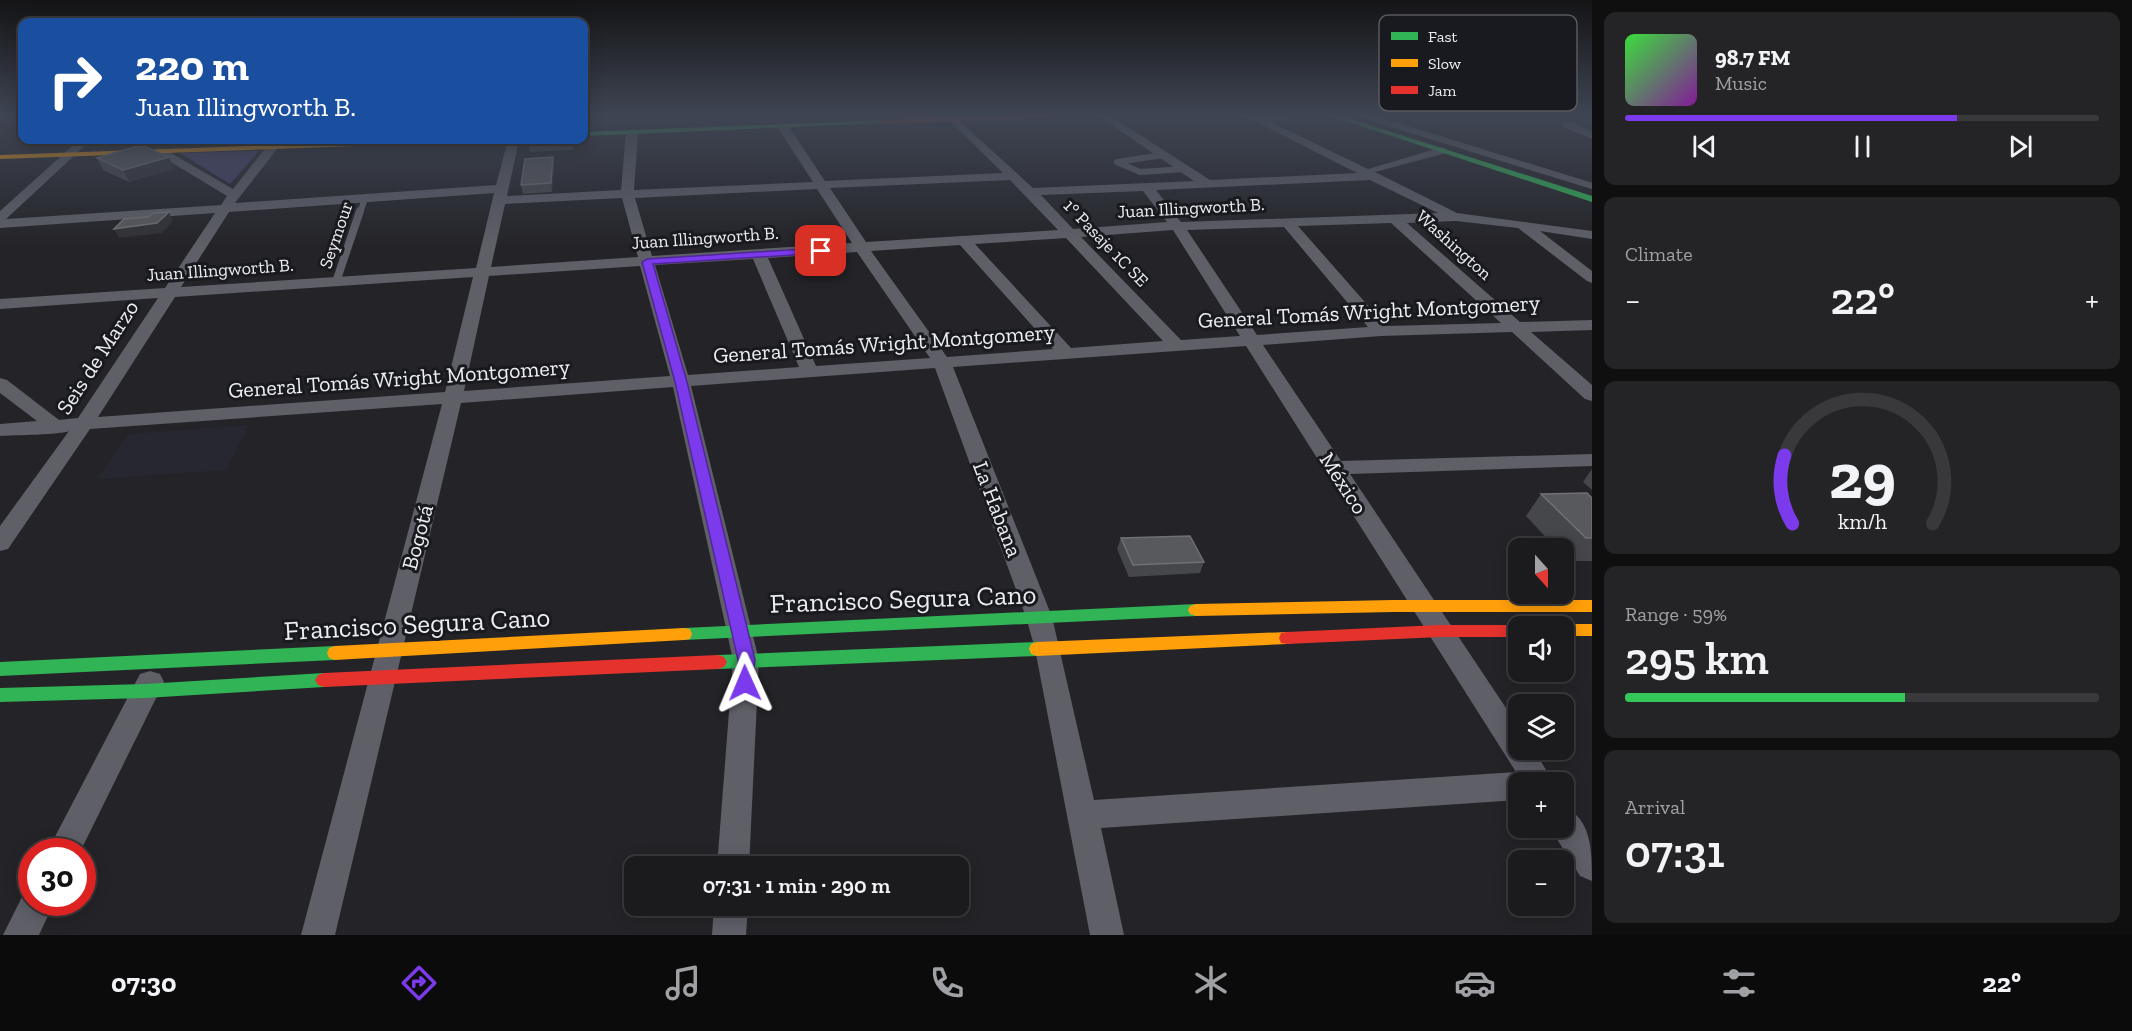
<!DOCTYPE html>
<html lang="en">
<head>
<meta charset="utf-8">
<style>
	:root { --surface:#1b1b1e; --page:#242427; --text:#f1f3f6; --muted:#a0a1a4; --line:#39393c; --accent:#7c3aed }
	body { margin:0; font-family:"Zilla Slab",serif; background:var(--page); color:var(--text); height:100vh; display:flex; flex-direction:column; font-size:22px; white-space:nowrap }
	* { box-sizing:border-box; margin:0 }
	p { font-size:20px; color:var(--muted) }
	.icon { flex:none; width:33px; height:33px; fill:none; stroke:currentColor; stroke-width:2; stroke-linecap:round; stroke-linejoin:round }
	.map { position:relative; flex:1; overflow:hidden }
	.side { display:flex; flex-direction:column; gap:12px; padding:12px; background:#0f0f10; width:540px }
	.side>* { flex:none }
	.banner { position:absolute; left:18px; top:18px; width:570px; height:126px; border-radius:12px; box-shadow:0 3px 15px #0003,0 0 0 2px var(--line); background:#1a4fa0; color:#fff; overflow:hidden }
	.needle { width:39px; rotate:159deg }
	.tools { position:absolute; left:1508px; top:538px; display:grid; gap:12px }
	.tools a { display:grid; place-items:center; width:66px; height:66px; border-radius:12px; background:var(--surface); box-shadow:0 3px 15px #0003,0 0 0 2px var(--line); font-size:30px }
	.speed { position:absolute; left:18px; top:838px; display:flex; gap:12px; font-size:30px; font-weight:700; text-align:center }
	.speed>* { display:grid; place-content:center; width:78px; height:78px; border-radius:50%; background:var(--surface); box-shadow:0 3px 15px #0003,0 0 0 2px var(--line); line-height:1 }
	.speed .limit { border:9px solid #d22; background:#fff; color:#111 }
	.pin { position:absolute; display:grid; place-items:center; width:51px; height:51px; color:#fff; margin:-26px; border-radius:12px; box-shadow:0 3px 9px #0006 }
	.me { position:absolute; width:66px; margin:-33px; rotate:359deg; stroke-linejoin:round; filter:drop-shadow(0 0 4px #0008) }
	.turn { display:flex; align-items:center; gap:21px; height:126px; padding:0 18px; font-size:27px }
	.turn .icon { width:78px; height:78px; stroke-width:2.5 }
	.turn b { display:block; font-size:42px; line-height:51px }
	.big { font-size:45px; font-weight:600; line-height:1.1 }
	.side .tile { flex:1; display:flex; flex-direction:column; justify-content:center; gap:9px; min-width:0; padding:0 21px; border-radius:12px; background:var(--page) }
	.side .dial { align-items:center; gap:0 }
	.dial svg { height:156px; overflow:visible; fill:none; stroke:var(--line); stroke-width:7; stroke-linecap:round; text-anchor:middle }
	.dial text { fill:var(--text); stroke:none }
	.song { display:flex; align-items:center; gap:18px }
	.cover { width:72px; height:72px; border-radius:9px; background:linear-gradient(135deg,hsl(120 70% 55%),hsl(290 70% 35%)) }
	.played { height:6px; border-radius:3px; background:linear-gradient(90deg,var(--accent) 70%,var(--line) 70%) }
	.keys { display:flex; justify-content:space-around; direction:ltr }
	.heat { display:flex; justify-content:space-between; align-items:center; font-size:33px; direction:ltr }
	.charge { height:9px; border-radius:4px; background:linear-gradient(90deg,#34c759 59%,var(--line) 0) }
	.trip { position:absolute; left:624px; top:856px; width:345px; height:60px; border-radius:12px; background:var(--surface); box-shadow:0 3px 15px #0003,0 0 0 2px var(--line); font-weight:600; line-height:60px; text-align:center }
	.dock { display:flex; height:96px; justify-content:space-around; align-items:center; background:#0b0b0c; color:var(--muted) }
	.dock .icon { width:42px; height:42px }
	.dock .current { color:var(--accent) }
	.dock b { font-size:27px; color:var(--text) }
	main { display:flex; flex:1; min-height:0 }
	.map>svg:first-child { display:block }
</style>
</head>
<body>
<main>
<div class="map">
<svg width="1592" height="935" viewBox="0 0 1592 935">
	<rect width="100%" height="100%" fill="#242428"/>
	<path fill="#272732" d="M249,425L226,470L97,479L129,434Z"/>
	<path fill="#434169" d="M259,151L230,184L180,153Z"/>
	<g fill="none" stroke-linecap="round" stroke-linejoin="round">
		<g stroke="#5e5f67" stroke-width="6">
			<path d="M1362,115L1592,186"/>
			<path d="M1163,155L1117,162L1140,172L1185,169"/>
			<path d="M360,213L365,198"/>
		</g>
		<path stroke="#5e5f67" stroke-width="8" d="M336,282L360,211"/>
		<g fill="#5e5f67" fill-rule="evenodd">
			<path d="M1097,115H1109L1210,180L1357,173L1243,115H1256L1368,169L1442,147L1446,149V153L1375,172L1457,213L1592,231V239L1540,231L1592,271V283L1587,281L1518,228L1456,221L1407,223L1520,322L1592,320V330L1531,332L1592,385V401L1585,399L1512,332L1381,336L1263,345L1341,461L1592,454V466L1350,474L1518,726V750H1534L1554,783H1518V800L1101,828L1124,935H1090L1035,649L1026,617L935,368L691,386L759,660L749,867H717L733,660L673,387L461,403L335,935H301L442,404L90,429L8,549L0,551V526L69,431C62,435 13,435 0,436V424L37,421L0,393V378L7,380L59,420L78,418L158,298L0,309V299L165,288L215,213L0,228V211L79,140H91L6,219L221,205L227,196L156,153V149H164L233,189L272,140H284L235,203L496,185L508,140H519L507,196L621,190L626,132L632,129L638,132L634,190L813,182L777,126L783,123L787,124L825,181L1003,173L950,121V117L954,116L1033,188L1194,181ZM1010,180L1058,230L866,242L830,188ZM1370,180L1438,213L1181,222L1156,190ZM817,189L852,243L652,256L635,198ZM1143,191L1167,222L1073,229L1041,195ZM494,193L476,268L181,287L229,212ZM622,198L638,257L491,267L505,204ZM1391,223L1501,323L1386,326L1298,226ZM1284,227L1368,327L1257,335L1187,230ZM1173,230L1240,336L1181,340L1081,237ZM1066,238L1163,341L1071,348L975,244ZM960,245L1053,349L947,357L871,251ZM857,252L930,358L816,366L768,258ZM753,259L799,367L688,375L655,265ZM640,266L670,376L464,391L489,276ZM473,277L445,392L98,417L175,297ZM1246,346L1516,772L1094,800L1052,617L953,367Z"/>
			<path d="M1565,122H1573L1592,132V139L1563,127L1561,125Z"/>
			<path d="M184,140H197L198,141L192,144Z"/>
			<path d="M150,671L160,674L164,682L80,852H47L140,674Z"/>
			<path d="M1563,806C1592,819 1592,851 1592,881L1580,876L1550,828H1563Z"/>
			<path d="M32,888V903H54L39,935H3L25,891Z"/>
			<path d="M714,906H748L746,935H712Z"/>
		</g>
		<g fill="#30b455" fill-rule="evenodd">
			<path d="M1328,115H1338L1592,196V202Z"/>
			<path d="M884,120L886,121V123L584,136V132Z"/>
			<path d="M1196,604L1202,606L1204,610L1202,614L1196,616L684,640L678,639L676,634L678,629L684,628Z"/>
			<path d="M1037,642L1043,644L1045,649L1043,654L1037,656L718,669L712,667L709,662L712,657L718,655Z"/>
			<path d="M335,646L341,648L343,653L341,658L335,660L0,676V662Z"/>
			<path d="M324,673L330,675L333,680L330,685L324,687L145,698L0,702V688L145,684Z"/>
		</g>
		<g fill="#ff9f0a" fill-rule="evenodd">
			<path d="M359,142V146H356L0,159V155Z"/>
			<path d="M1393,600H1592V612H1393L1196,616L1190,614L1188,610L1190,606L1196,604Z"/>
			<path d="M1563,624H1592V636H1563V627H1556Z"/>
			<path d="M684,628L690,629L692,634L690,639L684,640L335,660L329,658L327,653L329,648L335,646Z"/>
			<path d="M1287,632L1293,633L1295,638L1293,643L1287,644L1037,656L1031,654L1029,649L1031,644L1037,642Z"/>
		</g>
		<g fill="#e5322d" fill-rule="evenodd">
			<path d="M1012,115H1069L1066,117L884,124L880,122L884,120Z"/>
			<path d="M409,140H453L449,142L356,146L352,144L356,142Z"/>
			<path d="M1440,625H1518L1524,627H1518V637H1440L1287,644L1281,643L1279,638L1281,633L1287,632Z"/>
			<path d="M718,655L724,657L727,662L724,667L718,669L324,687L318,685L315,680L318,675L324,673Z"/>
		</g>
	</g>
	<g fill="#46474a">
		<path d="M1264,116L1286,122L1276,124L1263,119Z"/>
		<path d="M574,140V143L573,150L530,152L529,144Z"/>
		<path d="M169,157L174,169L129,182L103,170L97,158Z"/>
		<path d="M553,157L554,166L552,192L523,194L521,185Z"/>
		<path d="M1592,469V490L1583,482Z"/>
		<path d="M1541,494L1592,498V561H1569L1563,555V549H1557L1526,516Z"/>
		<path d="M1121,538L1204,562L1200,573L1129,577L1117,549Z"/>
	</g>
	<g fill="#313135">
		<path d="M1288,118L1286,122L1276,124L1278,120Z"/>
		<path d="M572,140H574V143L573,150Z"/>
		<path d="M169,157L174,169L129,182L123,170Z"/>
		<path d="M553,157L554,166L552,192L551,183Z"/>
		<path d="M169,212L173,221L162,233L119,238L114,229Z"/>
	</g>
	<g fill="#58595c" stroke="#6f7073" stroke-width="1.5">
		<path d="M1267,115H1279L1288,118L1278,120L1264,116Z"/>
		<path d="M530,140H572V142L529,144Z"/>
		<path d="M141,145L169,157L123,170L97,158Z"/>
		<path d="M553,157L551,183L521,185L525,159Z"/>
		<path d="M169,212L157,223L114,229L124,219L148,217L154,213Z"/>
		<path d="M1587,493L1592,498V538H1586L1541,494Z"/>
		<path d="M1190,536L1204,562L1133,565L1121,538Z"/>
	</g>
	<linearGradient id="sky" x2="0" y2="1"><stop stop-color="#141416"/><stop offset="0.47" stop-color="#3f4553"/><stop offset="1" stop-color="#3f4553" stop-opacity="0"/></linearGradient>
	<rect width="1592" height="246" fill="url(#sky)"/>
	<path fill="#7c3aed" stroke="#51269a" stroke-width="1.5" d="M821,248L826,251L824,253L653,264L687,382L755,660L751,688L745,691L739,688L736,683L738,660L675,382L642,262L647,259Z"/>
	<g text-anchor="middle" stroke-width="6" stroke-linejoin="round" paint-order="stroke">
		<g font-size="18" fill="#eeeef2" stroke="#191a1f">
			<text transform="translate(1191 208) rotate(-3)" y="6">Juan Illingworth B.</text>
			<text transform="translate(336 235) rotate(-71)" y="6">Seymour</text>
			<text transform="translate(705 238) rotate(-4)" y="6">Juan Illingworth B.</text>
			<text transform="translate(1106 243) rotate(46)" y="6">1° Pasaje 1C SE</text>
			<text transform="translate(1454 245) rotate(42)" y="6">Washington</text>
			<text transform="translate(220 270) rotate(-4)" y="6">Juan Illingworth B.</text>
		</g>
		<g font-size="22" fill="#eeeef2" stroke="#191a1f">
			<text transform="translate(1369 311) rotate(-3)" y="8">General Tomás Wright Montgomery</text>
			<text transform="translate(884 343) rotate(-4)" y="8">General Tomás Wright Montgomery</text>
			<text transform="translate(97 357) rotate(-57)" y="8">Seis de Marzo</text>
			<text transform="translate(399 378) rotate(-4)" y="8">General Tomás Wright Montgomery</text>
			<text transform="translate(1344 483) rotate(57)" y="8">México</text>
			<text transform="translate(998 509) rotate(69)" y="8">La Habana</text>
			<text transform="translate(417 537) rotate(-75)" y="8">Bogotá</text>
		</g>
		<g font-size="27" fill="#eeeef2" stroke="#191a1f">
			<text transform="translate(903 599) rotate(-2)" y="9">Francisco Segura Cano</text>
			<text transform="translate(417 624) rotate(-3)" y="9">Francisco Segura Cano</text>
		</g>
	</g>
	<rect x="1379" y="15" width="198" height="96" rx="9" fill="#191a1f" stroke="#595a5e" stroke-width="1.5"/>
	<rect x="1391" y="32" width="27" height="8" fill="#30b455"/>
	<rect x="1391" y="59" width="27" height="8" fill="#ff9f0a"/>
	<rect x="1391" y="86" width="27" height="8" fill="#e5322d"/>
	<g font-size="16" fill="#eeeef2">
		<text x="1428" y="42">Fast</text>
		<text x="1428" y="69">Slow</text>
		<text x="1428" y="96">Jam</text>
	</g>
</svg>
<div class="tools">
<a><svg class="needle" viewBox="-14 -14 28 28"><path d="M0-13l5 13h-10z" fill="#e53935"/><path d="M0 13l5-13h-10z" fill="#a0a1a4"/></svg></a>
<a><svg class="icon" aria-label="sound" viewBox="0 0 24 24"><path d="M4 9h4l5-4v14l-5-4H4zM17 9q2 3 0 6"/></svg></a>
<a><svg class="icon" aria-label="layers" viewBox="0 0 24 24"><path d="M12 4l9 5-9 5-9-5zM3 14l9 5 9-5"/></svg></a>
<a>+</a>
<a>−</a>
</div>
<div class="speed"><div class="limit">30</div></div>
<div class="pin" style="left:821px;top:251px;background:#d93025"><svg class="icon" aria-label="arrive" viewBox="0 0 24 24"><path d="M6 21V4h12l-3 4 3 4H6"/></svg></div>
<svg class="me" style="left:745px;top:683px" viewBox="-20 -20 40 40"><path d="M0-17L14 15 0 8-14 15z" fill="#7c3aed" stroke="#fff" stroke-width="4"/></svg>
<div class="trip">07:31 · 1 min · 290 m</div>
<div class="banner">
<div class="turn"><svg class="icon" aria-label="right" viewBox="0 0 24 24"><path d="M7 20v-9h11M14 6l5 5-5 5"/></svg><div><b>220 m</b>Juan Illingworth B.</div></div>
</div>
</div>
<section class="side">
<div class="tile">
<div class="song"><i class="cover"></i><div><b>98.7 FM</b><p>Music</p></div></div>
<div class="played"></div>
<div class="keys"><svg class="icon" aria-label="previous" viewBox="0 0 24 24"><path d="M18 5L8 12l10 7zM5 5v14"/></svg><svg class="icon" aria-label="pause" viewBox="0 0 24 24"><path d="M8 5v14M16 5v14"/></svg><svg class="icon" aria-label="next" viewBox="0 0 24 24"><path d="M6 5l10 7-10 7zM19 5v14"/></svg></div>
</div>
<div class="tile"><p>Climate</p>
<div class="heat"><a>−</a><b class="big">22°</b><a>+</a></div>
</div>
<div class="tile dial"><svg viewBox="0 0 100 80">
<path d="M14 69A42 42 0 1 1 86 69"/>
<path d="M14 69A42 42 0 0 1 10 34" stroke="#7c3aed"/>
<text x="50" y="56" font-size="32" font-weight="700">29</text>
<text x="50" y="72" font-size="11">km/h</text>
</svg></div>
<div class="tile"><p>Range · 59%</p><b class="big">295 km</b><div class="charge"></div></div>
<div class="tile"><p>Arrival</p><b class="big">07:31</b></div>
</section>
</main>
<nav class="dock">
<b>07:30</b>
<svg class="icon current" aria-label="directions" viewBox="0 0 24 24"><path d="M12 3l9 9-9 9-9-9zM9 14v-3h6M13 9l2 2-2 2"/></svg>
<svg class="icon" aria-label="music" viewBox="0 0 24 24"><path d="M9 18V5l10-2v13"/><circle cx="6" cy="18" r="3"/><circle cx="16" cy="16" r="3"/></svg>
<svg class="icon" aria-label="phone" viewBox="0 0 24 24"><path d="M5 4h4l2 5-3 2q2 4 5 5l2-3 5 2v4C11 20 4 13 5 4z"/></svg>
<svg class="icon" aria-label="climate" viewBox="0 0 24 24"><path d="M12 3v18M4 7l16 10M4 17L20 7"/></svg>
<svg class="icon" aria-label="car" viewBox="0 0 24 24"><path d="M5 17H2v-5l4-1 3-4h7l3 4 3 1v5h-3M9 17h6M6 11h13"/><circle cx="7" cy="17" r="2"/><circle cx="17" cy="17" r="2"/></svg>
<svg class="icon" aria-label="filters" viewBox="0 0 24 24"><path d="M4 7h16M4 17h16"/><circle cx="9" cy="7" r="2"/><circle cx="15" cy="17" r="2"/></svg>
<b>22°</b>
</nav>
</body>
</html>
